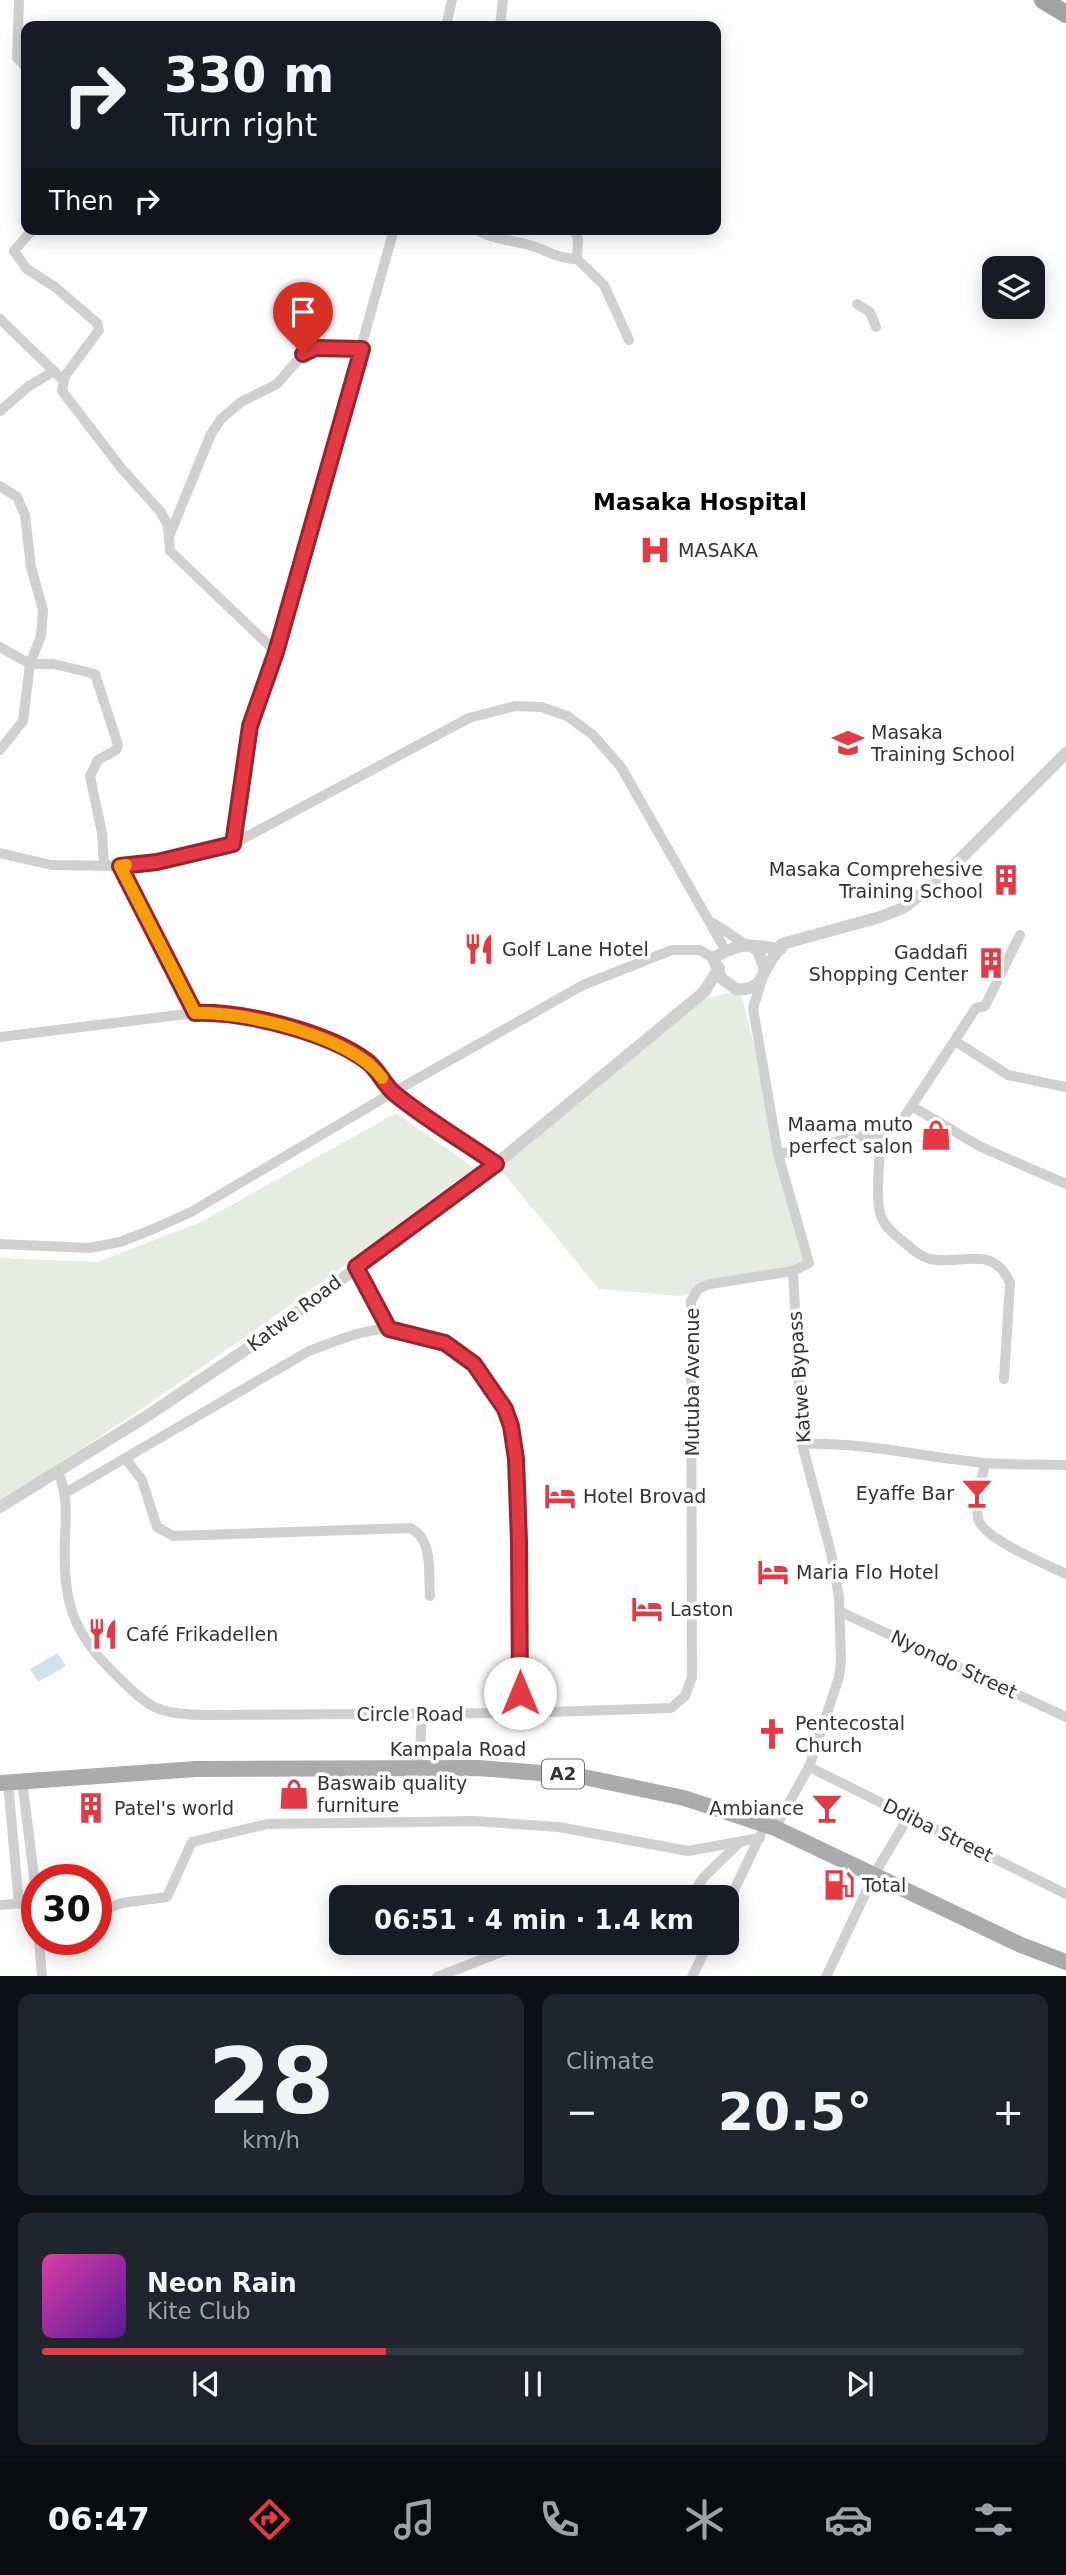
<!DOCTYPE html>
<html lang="en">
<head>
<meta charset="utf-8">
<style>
	:root { --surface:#171b24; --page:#20242c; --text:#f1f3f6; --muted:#9ea1a6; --line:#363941; --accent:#e63946 }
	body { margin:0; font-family:"DejaVu Sans",sans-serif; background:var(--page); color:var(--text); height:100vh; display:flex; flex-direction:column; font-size:26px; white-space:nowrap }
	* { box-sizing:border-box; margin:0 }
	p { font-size:23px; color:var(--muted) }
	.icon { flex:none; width:38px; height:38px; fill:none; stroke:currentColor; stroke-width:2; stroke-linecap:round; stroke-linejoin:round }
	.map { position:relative; height:1976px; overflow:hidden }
	.side { display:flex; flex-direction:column; gap:18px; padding:18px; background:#0d0f14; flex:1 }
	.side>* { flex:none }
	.top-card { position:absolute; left:21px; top:21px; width:700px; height:214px; border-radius:14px; box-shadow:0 4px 18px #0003; background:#171b24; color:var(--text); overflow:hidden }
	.controls { position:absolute; left:982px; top:256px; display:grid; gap:14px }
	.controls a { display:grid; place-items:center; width:63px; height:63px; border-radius:14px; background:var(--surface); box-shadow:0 4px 18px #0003; font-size:35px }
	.speed { position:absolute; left:21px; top:1864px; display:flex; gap:14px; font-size:35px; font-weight:700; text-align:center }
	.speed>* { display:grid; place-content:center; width:91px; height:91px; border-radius:50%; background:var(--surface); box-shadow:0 4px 18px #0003; line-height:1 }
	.speed .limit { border:10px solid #d22; background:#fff; color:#111 }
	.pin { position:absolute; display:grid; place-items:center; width:60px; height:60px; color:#fff; margin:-72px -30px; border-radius:50% 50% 50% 0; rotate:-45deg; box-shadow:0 0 7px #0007 }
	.pin .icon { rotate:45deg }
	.me { position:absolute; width:77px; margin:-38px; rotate:0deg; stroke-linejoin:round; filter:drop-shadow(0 0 5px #0008) }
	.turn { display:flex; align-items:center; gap:24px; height:147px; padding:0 28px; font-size:32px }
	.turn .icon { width:91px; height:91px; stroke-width:2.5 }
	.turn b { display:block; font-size:49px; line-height:60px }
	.then { display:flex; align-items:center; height:66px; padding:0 28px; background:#0003; gap:14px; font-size:26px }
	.big { font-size:52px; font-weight:800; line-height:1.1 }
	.side .widget { flex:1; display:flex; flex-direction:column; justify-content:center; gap:10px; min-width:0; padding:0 24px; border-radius:14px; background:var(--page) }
	.side .dial { align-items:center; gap:0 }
	.dial b { font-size:91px; line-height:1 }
	.song { display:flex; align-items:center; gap:21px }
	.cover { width:84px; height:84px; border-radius:10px; background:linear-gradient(135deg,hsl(320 70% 55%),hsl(270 70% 35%)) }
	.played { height:7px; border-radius:4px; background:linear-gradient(90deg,var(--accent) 35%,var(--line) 35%) }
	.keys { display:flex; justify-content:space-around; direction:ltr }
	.heat { display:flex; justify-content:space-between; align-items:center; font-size:38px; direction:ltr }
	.side .tiles { flex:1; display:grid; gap:18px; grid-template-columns:1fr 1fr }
	.widget:last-child { grid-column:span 2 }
	.trip { position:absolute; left:329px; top:1885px; width:410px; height:70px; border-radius:14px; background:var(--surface); box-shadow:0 4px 18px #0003; font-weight:800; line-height:70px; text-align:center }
	.menu { display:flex; height:112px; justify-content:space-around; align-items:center; background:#090b0e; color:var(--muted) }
	.menu .icon { width:49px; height:49px }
	.menu .on { color:var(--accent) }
	.menu b { font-size:32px; color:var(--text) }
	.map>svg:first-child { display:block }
</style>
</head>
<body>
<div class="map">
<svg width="1066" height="1977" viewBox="0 0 1066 1977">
	<rect width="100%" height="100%" fill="#fff"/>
	<g fill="#e6ecdf">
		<path d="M740,990L809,1263L679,1296L599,1289L496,1164L692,1002Z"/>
		<path d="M396,1113L474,1168C321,1285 163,1398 0,1502V1258L97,1262L199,1223Z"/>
	</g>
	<path fill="#cfe2ee" d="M58,1653L66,1666L38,1682L30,1669Z"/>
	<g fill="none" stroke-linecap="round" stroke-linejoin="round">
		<g stroke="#d0d0d0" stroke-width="10">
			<path d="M19,0L17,58L26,67"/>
			<path d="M446,26L452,0"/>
			<path d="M500,26L503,0"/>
			<path d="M33,229L14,251L27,269L55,287L97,323L99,330L65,376L62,391L122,469L160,511L168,525L170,551L276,652"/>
			<path d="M476,229C491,239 512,240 529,245C547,250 558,259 577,259"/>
			<path d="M574,229L578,239L577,259L604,285L629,340"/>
			<path d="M857,304L870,312L876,327"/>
			<path d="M0,319L63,380"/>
			<path d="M0,411L29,386L54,371"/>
			<path d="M0,486L17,497L25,515L31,567L43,610L41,636L30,664H54L95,674L118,745L116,750L98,760L90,776L102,833L104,866"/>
			<path d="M170,534L211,434L221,419L241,402L277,384L303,354L315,348L362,349"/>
			<path d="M0,647L30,664L23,721L0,750"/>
			<path d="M233,844L250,726L276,652L394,229"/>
			<path d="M0,853L51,865L120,866L157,862L233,844L469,718L515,706L541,707L567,716L593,735L621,767L726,951"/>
			<path d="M120,866L195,1013"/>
			<path d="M713,923L745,944"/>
			<path d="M762,980L753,1008L778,1154L809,1263L793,1271L802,1444L831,1553L839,1597L841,1661L839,1677L809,1767L775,1828"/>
			<path d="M0,1037L195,1013C251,1011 315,1029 363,1059C378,1068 382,1084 395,1094C427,1120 463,1141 496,1164"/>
			<path d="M955,1041L1008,1075L1066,1087"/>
			<path d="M913,1107L981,1147L1066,1184"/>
			<path d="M881,1132C880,1157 876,1184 879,1208C881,1222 889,1230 899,1238C909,1246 918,1256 930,1259C961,1266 993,1243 1010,1283L1004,1379"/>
			<path d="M778,1154L881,1132L901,1122L976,1008L985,1006L1020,935"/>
			<path d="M0,1244L89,1248L120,1242L151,1230L191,1212L392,1093L583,985L672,950H700L713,958"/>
			<path d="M356,1267L389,1329"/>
			<path d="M802,1444C864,1442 923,1457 985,1463C1012,1465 1039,1464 1066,1465"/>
			<path d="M125,1458L142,1480L157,1527L173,1536L410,1528C434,1539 428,1573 430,1596"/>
			<path d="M985,1463C982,1480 975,1501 978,1518C981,1538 1048,1565 1066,1574"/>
			<path d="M57,1470C68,1493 66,1513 65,1538C63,1602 71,1632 118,1677C151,1709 156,1713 202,1715L520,1713C520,1646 521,1578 518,1511C517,1483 519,1453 511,1426C497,1373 445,1332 391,1329C365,1328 334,1342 309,1351L67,1492"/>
			<path d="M841,1612L1066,1717"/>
			<path d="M520,1713L671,1708L685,1696L692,1677L691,1301L698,1289L710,1284L793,1271"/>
			<path d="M809,1767L1066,1894"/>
			<path d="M419,1770L422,1714"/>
			<path d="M22,1780L37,1901"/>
			<path d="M8,1782L19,1904"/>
			<path d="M691,1897L703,1878L740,1842"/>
			<path d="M0,1905L37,1902"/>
			<path d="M726,1907L761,1834"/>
			<path d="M96,1913L122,1903L167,1897L192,1842L267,1824L417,1822L474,1821L559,1827L688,1851L760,1838"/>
			<path d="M39,1939L42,1977"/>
			<path d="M437,1977L527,1942"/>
			<path d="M692,1977L709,1942"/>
			<path d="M826,1977L875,1873L909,1816"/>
		</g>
		<g stroke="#d0d0d0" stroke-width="12">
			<path d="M748,945L758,950L765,970C760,984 752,991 736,989L721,978L713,958C743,941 747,945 781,949"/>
			<path d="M765,970L782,944L880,917L903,908L936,883L1066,753"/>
			<path d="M0,1507L147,1416L260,1340L496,1164L704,992L719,968"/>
		</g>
		<path stroke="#ababab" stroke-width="16" d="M0,1783L196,1769L478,1768L579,1776L684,1798L775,1828L1021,1945L1066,1962"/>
		<path stroke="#a2a2a2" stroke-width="18" d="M1043,0L1066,14"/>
	</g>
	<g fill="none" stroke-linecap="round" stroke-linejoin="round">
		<defs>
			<path id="route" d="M303,354L315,348L362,349L276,652L250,726L233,844L157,862L120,866L195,1013C243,1011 329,1032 368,1062C379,1071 384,1085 395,1094C427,1120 463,1141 496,1164L356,1267L389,1329L445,1343L474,1364L505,1409L511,1426L516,1459L519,1542L520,1693"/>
		</defs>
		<use href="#route" stroke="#96252e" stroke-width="18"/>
		<use href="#route" stroke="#e63946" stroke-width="12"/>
		<path stroke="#f59e0b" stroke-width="12" d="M126,865L120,866L195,1013C244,1011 353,1037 382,1078"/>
	</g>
	<defs>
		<symbol id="hospital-bare" viewBox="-9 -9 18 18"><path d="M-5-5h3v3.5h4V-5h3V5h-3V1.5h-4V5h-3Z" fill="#e63946" stroke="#fff" stroke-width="2.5" paint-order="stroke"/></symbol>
		<symbol id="school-bare" viewBox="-9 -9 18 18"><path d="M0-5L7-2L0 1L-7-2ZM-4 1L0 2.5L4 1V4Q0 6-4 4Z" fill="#e63946" stroke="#fff" stroke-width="2.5" paint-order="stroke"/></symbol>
		<symbol id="building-bare" viewBox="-9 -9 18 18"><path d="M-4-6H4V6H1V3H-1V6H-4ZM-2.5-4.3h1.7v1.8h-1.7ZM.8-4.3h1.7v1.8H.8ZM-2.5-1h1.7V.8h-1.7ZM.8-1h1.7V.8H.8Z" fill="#e63946" stroke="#fff" stroke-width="2.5" paint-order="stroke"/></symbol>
		<symbol id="restaurant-bare" viewBox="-9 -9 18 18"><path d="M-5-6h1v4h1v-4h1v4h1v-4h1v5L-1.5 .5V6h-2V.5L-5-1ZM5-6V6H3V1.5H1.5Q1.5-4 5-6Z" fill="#e63946" stroke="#fff" stroke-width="2.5" paint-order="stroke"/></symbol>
		<symbol id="shop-bare" viewBox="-9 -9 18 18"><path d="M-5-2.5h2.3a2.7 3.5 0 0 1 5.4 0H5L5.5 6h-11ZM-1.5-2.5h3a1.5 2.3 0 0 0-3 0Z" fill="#e63946" stroke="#fff" stroke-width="2.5" paint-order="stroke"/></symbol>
		<symbol id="bar-bare" viewBox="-9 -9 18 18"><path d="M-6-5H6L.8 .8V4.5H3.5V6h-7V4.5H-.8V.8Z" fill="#e63946" stroke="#fff" stroke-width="2.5" paint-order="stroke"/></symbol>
		<symbol id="hotel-bare" viewBox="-9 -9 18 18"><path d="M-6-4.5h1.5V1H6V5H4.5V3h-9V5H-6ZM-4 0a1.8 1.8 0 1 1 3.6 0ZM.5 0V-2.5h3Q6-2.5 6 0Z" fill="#e63946" stroke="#fff" stroke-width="2.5" paint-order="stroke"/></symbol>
		<symbol id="church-bare" viewBox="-9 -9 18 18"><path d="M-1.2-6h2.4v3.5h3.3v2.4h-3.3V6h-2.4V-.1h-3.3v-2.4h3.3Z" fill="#e63946" stroke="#fff" stroke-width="2.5" paint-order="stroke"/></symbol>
		<symbol id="fuel-bare" viewBox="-9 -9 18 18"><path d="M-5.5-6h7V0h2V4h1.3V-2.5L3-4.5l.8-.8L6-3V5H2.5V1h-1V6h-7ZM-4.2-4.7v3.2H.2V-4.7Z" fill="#e63946" stroke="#fff" stroke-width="2.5" paint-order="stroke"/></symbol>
	</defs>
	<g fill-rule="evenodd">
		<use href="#hospital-bare" x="633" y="528" width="44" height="44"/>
		<use href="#school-bare" x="826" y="721" width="44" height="44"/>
		<use href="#building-bare" x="984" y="858" width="44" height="44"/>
		<use href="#restaurant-bare" x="457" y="927" width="44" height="44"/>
		<use href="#building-bare" x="969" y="941" width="44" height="44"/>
		<use href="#shop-bare" x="914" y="1113" width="44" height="44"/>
		<use href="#bar-bare" x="955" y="1471" width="44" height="44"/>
		<use href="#hotel-bare" x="538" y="1474" width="44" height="44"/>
		<use href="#hotel-bare" x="751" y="1550" width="44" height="44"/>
		<use href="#hotel-bare" x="625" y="1587" width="44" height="44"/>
		<use href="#restaurant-bare" x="81" y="1612" width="44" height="44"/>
		<use href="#church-bare" x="750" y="1712" width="44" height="44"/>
		<use href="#shop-bare" x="272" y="1772" width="44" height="44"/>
		<use href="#building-bare" x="69" y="1786" width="44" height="44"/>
		<use href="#bar-bare" x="805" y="1786" width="44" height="44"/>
		<use href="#fuel-bare" x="817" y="1863" width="44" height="44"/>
	</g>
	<g text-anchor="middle" stroke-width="7" stroke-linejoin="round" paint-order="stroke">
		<rect fill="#fff" stroke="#707070" stroke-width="2" x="542" y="1759.5" width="42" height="29" rx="5"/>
		<g font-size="18" font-weight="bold" fill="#333">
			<text x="563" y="1780">A2</text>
		</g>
		<g font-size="19" fill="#333" stroke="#fff" text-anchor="start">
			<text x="678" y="557">MASAKA</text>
			<text x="871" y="739">Masaka<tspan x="871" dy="22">Training School</tspan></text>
			<text x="983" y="876" text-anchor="end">Masaka Comprehesive<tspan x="983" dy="22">Training School</tspan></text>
			<text x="502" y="956">Golf Lane Hotel</text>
			<text x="968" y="959" text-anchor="end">Gaddafi<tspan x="968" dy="22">Shopping Center</tspan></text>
			<text x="913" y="1131" text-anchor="end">Maama muto<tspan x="913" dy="22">perfect salon</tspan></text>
			<text x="954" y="1500" text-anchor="end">Eyaffe Bar</text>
			<text x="583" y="1503">Hotel Brovad</text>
			<text x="796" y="1579">Maria Flo Hotel</text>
			<text x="670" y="1616">Laston</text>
			<text x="126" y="1641">Café Frikadellen</text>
			<text x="795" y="1730">Pentecostal<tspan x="795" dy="22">Church</tspan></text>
			<text x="317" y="1790">Baswaib quality<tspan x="317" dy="22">furniture</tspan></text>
			<text x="114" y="1815">Patel's world</text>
			<text x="804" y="1815" text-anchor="end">Ambiance</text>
			<text x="862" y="1892">Total</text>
		</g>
		<g font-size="19" fill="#333" stroke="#fff">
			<text transform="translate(294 1313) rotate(-37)" y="7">Katwe Road</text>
			<text transform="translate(799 1377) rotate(-94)" y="7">Katwe Bypass</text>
			<text transform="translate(692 1382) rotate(-90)" y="7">Mutuba Avenue</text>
			<text transform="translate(954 1664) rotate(25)" y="7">Nyondo Street</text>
			<text x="410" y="1721">Circle Road</text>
			<text x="458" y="1756">Kampala Road</text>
			<text transform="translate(938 1830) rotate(26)" y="7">Ddiba Street</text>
		</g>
		<g font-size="23" font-weight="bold" fill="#000" stroke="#fff">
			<text x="700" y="510">Masaka Hospital</text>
		</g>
	</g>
</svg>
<div class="controls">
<a><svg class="icon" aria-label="layers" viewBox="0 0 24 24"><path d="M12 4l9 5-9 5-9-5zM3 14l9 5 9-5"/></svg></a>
</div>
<div class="speed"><div class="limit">30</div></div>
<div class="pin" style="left:303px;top:354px;background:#d93025"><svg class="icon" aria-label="arrive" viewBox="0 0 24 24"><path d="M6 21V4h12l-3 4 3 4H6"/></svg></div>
<svg class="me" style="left:520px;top:1693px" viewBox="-20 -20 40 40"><circle r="19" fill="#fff"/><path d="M0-13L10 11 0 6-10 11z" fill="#e63946"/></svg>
<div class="trip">06:51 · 4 min · 1.4 km</div>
<div class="top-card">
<div class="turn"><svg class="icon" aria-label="right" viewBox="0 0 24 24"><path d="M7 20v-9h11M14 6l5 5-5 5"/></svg><div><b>330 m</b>Turn right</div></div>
<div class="then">Then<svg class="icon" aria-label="right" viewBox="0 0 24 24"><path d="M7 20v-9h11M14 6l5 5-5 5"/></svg></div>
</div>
</div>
<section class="side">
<div class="tiles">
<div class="widget dial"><b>28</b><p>km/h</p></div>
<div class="widget"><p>Climate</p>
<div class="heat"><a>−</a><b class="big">20.5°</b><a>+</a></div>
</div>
<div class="widget">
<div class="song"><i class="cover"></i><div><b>Neon Rain</b><p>Kite Club</p></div></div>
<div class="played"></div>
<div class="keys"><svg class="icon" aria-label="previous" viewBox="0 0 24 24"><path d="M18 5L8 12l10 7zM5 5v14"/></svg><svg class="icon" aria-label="pause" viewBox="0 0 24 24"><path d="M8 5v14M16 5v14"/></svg><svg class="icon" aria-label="next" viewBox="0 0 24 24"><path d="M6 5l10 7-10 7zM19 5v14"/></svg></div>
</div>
</div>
</section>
<nav class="menu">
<b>06:47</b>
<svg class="icon on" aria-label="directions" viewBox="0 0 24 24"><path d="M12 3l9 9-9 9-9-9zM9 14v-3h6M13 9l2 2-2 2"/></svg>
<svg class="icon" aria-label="music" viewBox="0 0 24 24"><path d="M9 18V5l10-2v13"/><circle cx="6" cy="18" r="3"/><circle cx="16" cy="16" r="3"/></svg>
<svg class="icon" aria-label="phone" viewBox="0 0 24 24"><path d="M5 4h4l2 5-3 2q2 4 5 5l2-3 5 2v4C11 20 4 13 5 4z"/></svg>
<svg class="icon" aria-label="climate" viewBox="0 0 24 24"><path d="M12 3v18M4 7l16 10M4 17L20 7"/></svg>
<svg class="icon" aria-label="car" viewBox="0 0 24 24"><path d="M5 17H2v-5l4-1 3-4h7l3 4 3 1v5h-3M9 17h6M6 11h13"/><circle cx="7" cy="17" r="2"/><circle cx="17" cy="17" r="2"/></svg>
<svg class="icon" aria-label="filters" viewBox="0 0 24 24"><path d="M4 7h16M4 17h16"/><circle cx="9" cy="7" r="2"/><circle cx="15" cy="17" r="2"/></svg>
</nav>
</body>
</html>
